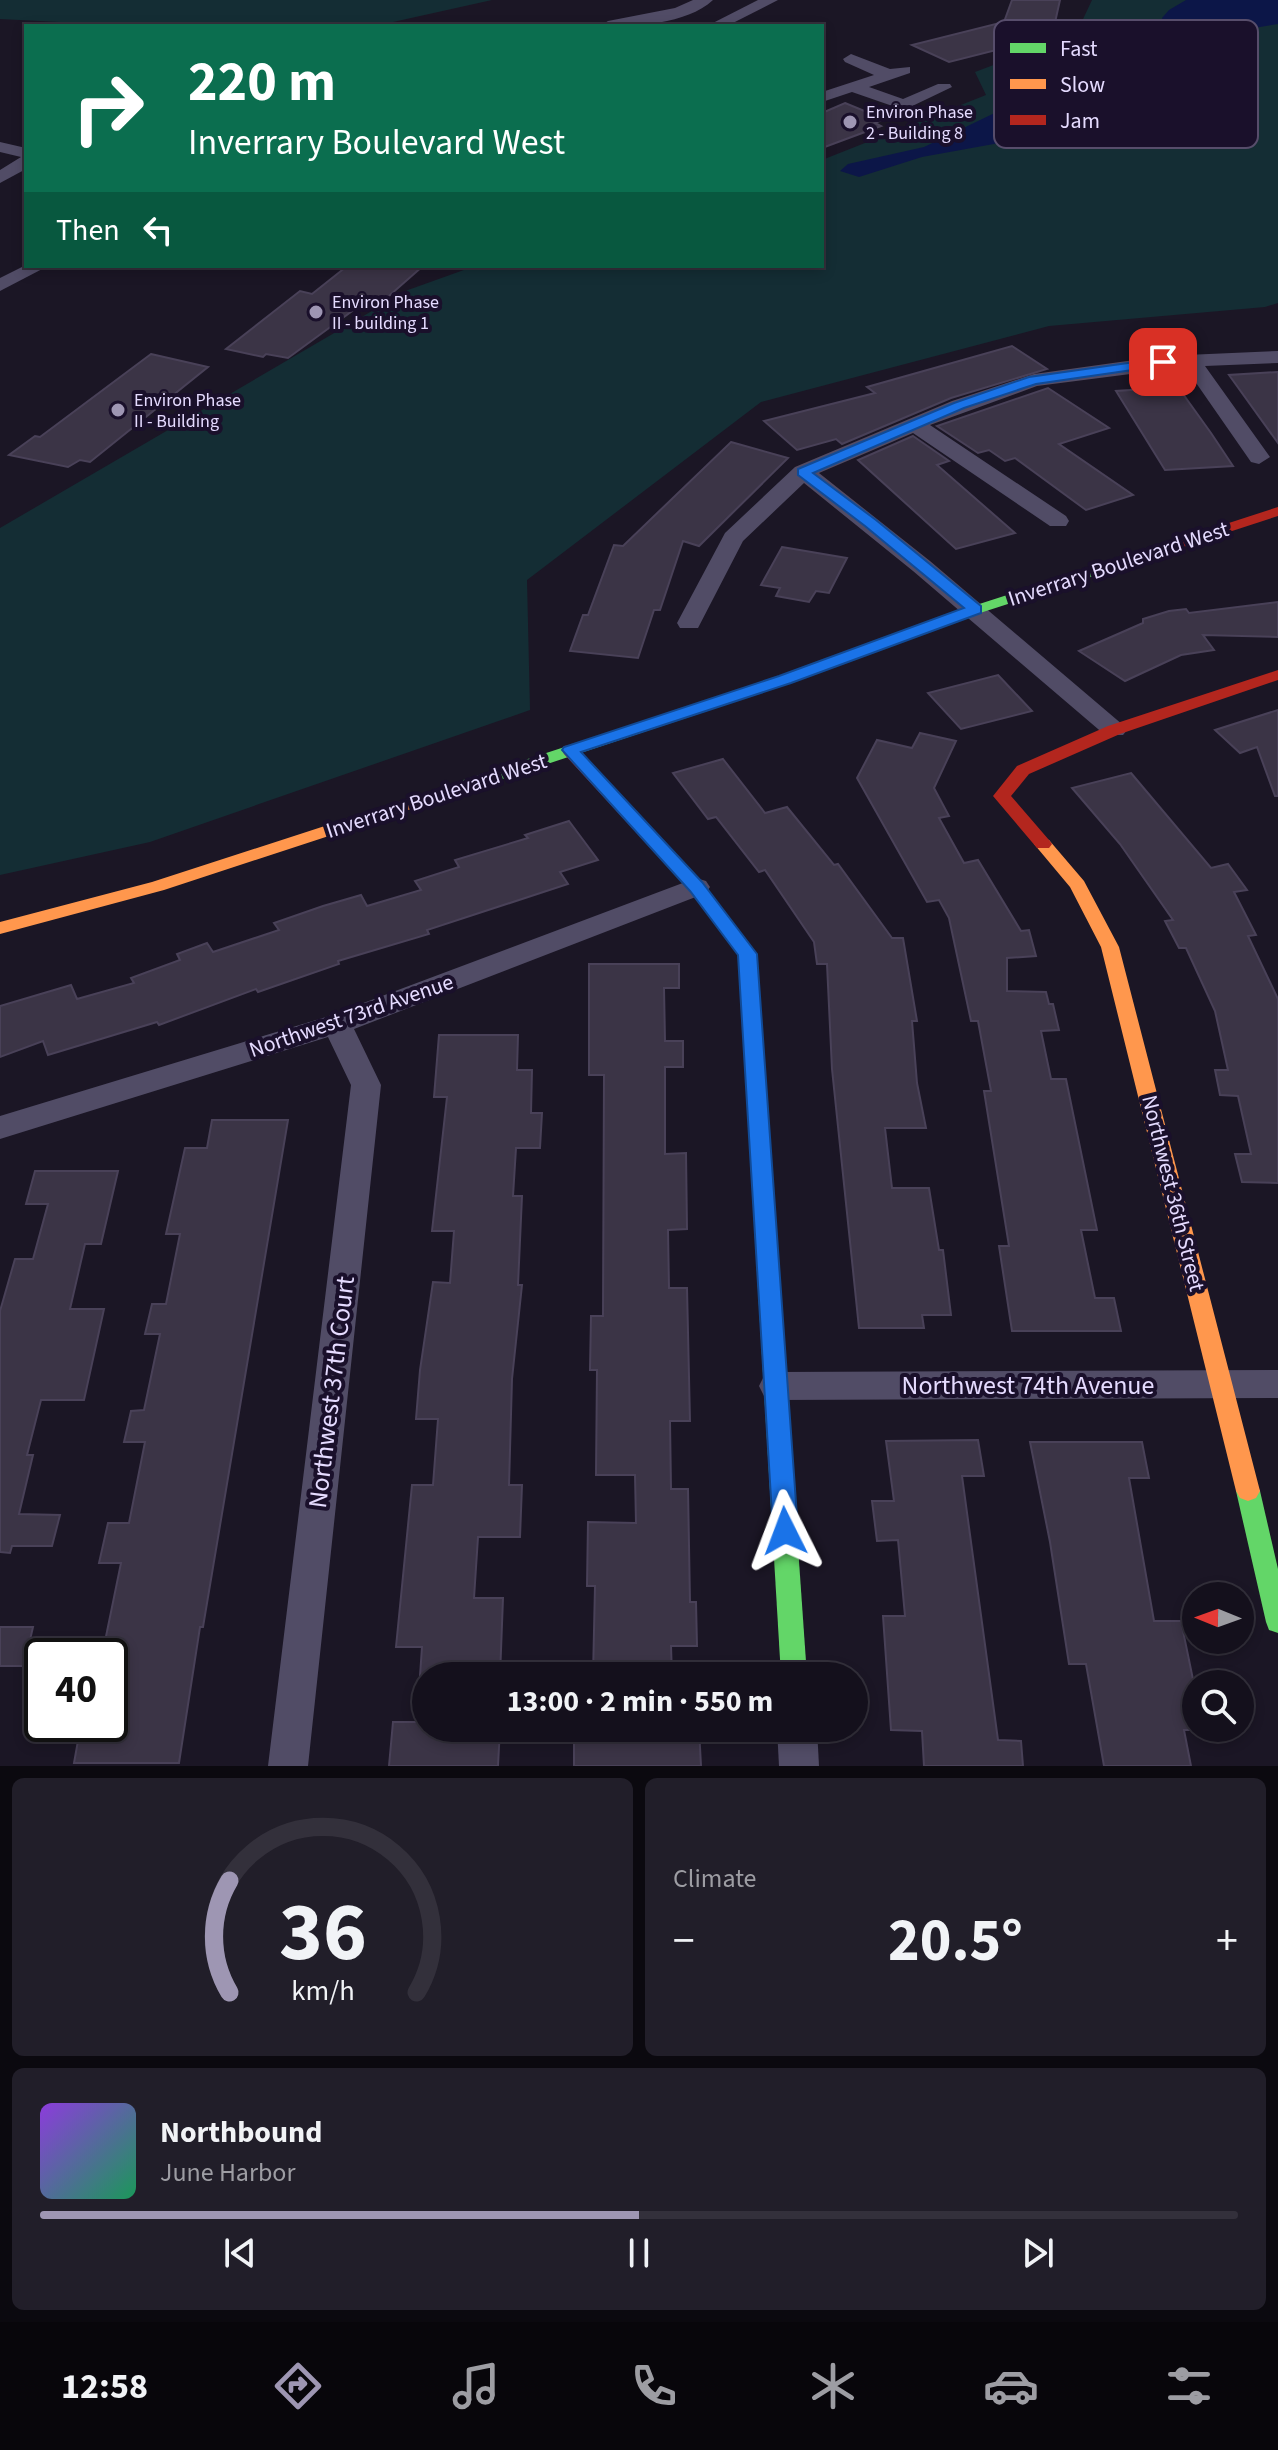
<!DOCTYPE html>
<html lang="en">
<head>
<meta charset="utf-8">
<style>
	:root { --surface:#14101c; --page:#211e29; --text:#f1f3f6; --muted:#9d9da3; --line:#33303b; --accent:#9e96b3 }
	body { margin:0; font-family:"Source Sans 3",sans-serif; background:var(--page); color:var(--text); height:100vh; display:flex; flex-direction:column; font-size:30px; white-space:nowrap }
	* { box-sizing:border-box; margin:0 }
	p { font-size:26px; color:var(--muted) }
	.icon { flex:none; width:44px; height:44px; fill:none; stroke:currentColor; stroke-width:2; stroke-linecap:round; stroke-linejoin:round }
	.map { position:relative; height:1766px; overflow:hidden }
	.panel { display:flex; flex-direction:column; gap:12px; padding:12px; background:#0b090f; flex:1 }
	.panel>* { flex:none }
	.top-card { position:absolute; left:24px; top:24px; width:800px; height:244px; border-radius:0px; box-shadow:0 4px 12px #0003,0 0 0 2px var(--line); background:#0b6e4f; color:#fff; overflow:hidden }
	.needle { width:52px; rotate:271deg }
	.controls { position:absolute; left:1182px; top:1582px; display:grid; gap:16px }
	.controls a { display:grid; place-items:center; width:72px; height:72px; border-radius:50%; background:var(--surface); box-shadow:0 4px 12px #0003,0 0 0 2px var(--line); font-size:40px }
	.speed { position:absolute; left:24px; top:1638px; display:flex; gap:16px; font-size:40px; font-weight:700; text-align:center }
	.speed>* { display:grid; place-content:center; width:104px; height:104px; border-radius:50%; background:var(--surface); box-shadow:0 4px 12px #0003,0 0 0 2px var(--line); line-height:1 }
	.speed .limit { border:4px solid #111; border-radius:12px; background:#fff; color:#111 }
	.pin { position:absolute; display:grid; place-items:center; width:68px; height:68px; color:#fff; margin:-34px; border-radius:16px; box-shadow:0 4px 12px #0006 }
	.me { position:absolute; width:88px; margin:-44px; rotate:357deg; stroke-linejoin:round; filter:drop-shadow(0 0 6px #0008) }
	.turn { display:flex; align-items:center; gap:28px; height:168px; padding:0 32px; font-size:36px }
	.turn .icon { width:104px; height:104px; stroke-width:2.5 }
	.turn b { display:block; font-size:56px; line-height:68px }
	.then { display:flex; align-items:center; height:76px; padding:0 32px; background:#0003; gap:16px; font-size:30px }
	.big { font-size:60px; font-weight:700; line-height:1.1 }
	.panel .card { flex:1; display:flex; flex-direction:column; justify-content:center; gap:12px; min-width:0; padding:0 28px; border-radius:12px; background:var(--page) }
	.panel .dial { align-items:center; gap:0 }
	.dial svg { height:208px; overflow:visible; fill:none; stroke:var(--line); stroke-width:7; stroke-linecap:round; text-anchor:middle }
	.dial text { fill:var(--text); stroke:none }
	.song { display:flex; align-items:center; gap:24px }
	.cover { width:96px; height:96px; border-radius:12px; background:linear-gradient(135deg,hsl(270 70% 55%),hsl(150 70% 35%)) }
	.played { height:8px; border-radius:4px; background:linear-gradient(90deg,var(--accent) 50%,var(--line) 50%) }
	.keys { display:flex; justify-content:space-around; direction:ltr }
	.heat { display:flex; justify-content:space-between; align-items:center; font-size:44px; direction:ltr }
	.panel .tiles { flex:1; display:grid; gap:12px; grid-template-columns:1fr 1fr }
	.card:last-child { grid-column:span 2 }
	.trip { position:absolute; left:412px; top:1662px; width:456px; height:80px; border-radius:40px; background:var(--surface); box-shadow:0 4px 12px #0003,0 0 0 2px var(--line); font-weight:700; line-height:80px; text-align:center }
	.tabs { display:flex; height:128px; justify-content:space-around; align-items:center; background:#08060b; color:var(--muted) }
	.tabs .icon { width:56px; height:56px }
	.tabs .on { color:var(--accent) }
	.tabs b { font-size:36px; color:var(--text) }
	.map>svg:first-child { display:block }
</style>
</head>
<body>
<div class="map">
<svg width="1278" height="1766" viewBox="0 0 1278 1766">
	<rect width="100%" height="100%" fill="#1b1625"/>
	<g fill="#142d34">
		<path d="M0,0H492L375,26H139L0,19Z"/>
		<path d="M1092,0H1278V303L1265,307L1049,326L761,402L527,580L530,710L150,842L0,875V528L408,290L475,266H822V160L986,95L975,72L1076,34Z"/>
	</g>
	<path fill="#0c1648" d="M1186,0H1278V24L1242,30L1171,66L1152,81L1073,101L1039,130L1016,140L922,157L859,177L840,171L848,164L924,147L1076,74L1162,54L1172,46L1162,18L1169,10Z"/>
	<g fill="#3b3446" stroke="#494158" stroke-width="2">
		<path d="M1012,0H1060L1052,36L949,62L912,45L1004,22Z"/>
		<path d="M845,103L884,119L875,123L881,126L822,148V113Z"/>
		<path d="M423,266L381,303L362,310L355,309L288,358L266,354L263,357L226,349L300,291L312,294L346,267Z"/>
		<path d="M1012,346L1047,369L951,398L842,444L836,439L797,450L764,421L875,393L867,387Z"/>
		<path d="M151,354L208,367L90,462L80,460L68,467L9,455L35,436L40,437Z"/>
		<path d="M1278,372V443L1229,375Z"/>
		<path d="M1178,387L1211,433L1233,466L1165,470L1116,391Z"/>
		<path d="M1048,388L1109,428L1059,444L1133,495L1086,510L1015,458L1005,461L989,450L978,453L937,426Z"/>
		<path d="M913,436L949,461L937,465L1015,533L956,549L858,460Z"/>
		<path d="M731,442L788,458L699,546L683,541L660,610H654L638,658L570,651L583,615H588L614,545L623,546Z"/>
		<path d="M782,547L847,558L829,593L816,591L809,602L776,596L780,588L761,585Z"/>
		<path d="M1278,602V637L1203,635L1214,650L1181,655L1125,681L1079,651L1143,623V619L1169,611L1186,609L1189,613Z"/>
		<path d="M998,675L1032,711L961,729L928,693Z"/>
		<path d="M1278,710V796H1275L1257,747L1240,753L1215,730Z"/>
		<path d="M920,733L956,741L934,788L949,816L939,818L964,863L978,860L1021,931L1029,930L1036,956L1007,958V991L1046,992L1049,1004H1053L1059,1030L1041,1031L1051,1079H1066L1097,1230H1081L1095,1298H1114L1121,1331H1012L999,1246H1009L984,1091H991L978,1021H971L949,918L939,900L927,902L857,778L877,740L912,748Z"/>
		<path d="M723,759L765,813L787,807L834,865L838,864L892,938H903L917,1021H912L917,1083L926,1128H885L892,1188H929L939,1250H943L951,1315H922L924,1328H859L832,1069L827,964H817L814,942L765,870L759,872L716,817L708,819L673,773Z"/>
		<path d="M1131,773L1211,868L1228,864L1247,890L1234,892L1256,935L1248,936L1278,999V1183L1242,1182L1235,1154H1251L1238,1096L1220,1095L1215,1070H1228L1215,1011L1186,948H1179L1165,921L1173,920L1120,844L1072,788Z"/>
		<path d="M569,821L598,860L560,872L568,884L427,930L429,934L338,961L339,964L258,992L256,989L159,1025L157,1022L48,1055L43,1041L0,1057V1006L71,985L77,999L134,983L131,978L180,960L177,954L207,943L213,952L279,930L274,923L323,906L361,895L367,906L421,890L415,881L459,867L455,860L528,838L525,835Z"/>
		<path d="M589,964H679V988H664L665,1041H683V1067H665V1154L686,1153L687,1229L668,1230L669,1288H687L690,1421H670L671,1489H688L690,1602H696L697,1646H671L672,1676H593L595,1586H587L588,1522L636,1523L635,1475H596L597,1370H590L591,1316H603L604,1075H589Z"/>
		<path d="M439,1035H518L517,1070H532L531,1113H542L540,1148H516L513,1196H522L518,1285H522L512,1379L509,1485H522L520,1537H478L474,1598H503L500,1676H420L422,1647H396L412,1485H433L438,1419H416L420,1370L433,1282L450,1283L454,1231H432L447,1097H434Z"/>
		<path d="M212,1120H288L203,1627H200L179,1763H74L81,1724H110V1656H102L121,1563H99L108,1523H129L145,1442H124L131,1411L144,1410L160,1334H145L152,1304H166L180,1234H166L185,1148H207Z"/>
		<path d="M35,1171H118L101,1244H85L70,1309H104L84,1400H41L27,1455H33L19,1514L60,1515L52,1546H12L10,1553L0,1552V1311L15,1259H33L48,1204H26Z"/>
		<path d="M978,1440L984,1476H962L998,1740L1021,1741L1023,1766H924L922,1731L891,1730L883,1616H905L898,1540L877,1541L872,1501H894L886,1441Z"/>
		<path d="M1030,1442H1142L1149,1478H1129L1154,1621H1181L1196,1694V1730H1184L1191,1766H1104L1086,1664H1069L1050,1542Z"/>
		<path d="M0,1627H33L24,1666H0Z"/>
		<path d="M393,1722H426V1728H500L498,1766H389Z"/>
		<path d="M699,1728L701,1766H574V1729Z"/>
	</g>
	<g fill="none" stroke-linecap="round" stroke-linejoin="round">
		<g fill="#514c66" fill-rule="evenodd">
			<path d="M693,0H713C686,25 635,26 600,26L608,21L675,8Z"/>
			<path d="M758,0H778L727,26H707Z"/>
			<path d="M851,54L890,69L910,67V73L869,87L903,99L938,84H950L952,87L904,110L852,92L822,102V92L874,75L845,62L843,59Z"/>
			<path d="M0,142L26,148V169L0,183V170L21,157L0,152Z"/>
			<path d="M26,265L48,266L0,291V278Z"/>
			<path d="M1278,351V363L1205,366L1270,457L1259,464L1251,462L1185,367L1037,386L930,425L1066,516L1069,521L1066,526H1050L913,433L819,473L930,561L1123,725L1127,730L1123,735H1105L913,571L804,483L743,541L698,628H680L677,623L725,533L795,467L952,401L1034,374L1163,356Z"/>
			<path d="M696,878L706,881L710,887L706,893L354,1029L381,1085L308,1766H268L351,1085L328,1037L0,1139V1116L326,1017Z"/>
			<path d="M1278,1370V1398L777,1400L764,1396L759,1386L764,1376L777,1372Z"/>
			<path d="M777,1728H817L819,1766H779Z"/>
		</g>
		<g fill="#63d668" fill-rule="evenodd">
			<path d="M1132,555L1139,559L1137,562L980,613L791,683L457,794L451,795L442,790L445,786L779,677L970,607Z"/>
			<path d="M756,1080L763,1082L766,1087L807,1676H781L746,1087L749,1082Z"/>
			<path d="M1248,1481L1256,1484L1260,1491L1278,1569V1633L1269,1630L1266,1622L1236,1491L1240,1484Z"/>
		</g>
		<g fill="#ff974d" fill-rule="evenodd">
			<path d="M451,785L460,790L457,794L164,890L0,934V922L152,882Z"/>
			<path d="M1043,838L1049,840L1084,881L1119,947L1260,1491L1256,1498L1248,1501L1240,1498L1236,1491L1101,947L1070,887L1034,844Z"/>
		</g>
		<g fill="#b3261e" fill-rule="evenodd">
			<path d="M1278,507V516L1137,562H1127L1125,559L1127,556Z"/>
			<path d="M1278,670V680L1120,734L1029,774L1011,796L1049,840L1052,844L1049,848H1037L993,796L1017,766L1108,726Z"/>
			<path d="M570,745L576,746L702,883L756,954L766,1087L763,1092H749L746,1087L738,955L690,891L564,754L562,750L564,746Z"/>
		</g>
	</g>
	<path fill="#1a73e8" stroke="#114b97" stroke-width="2" d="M1163,358L1169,362L1167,365L1036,384L964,408L813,473L876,520L981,606V613L791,683L581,752L702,882L757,954L798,1531L794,1539L785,1542L777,1539L773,1531L738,955L690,891L562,750L564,747L779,676L964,608L865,526L798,475V469L954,403L1029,377Z"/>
	<g fill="#9e96b3" stroke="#1a102b" stroke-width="3">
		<circle cx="850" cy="122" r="8"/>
		<circle cx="316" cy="312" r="8"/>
		<circle cx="118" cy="410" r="8"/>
	</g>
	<g text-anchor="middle" stroke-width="8" stroke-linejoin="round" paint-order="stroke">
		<g font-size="18" fill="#e5dbff" stroke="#1a102b" text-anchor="start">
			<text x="866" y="118">Environ Phase<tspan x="866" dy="21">2 - Building 8</tspan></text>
			<text x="332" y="308">Environ Phase<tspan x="332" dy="21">II - building 1</tspan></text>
			<text x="134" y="406">Environ Phase<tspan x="134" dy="21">II - Building</tspan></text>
		</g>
		<g font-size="22" fill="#e5dbff" stroke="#1a102b">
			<text transform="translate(1118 563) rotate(-18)" y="8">Inverrary Boulevard West</text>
			<text transform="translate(436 795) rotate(-18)" y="8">Inverrary Boulevard West</text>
			<text transform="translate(351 1015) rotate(-19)" y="8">Northwest 73rd Avenue</text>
			<text transform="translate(1174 1193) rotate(76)" y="8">Northwest 36th Street</text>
		</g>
		<g font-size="26" fill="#e5dbff" stroke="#1a102b">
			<text x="1028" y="1394">Northwest 74th Avenue</text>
			<text transform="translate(331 1392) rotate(-83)" y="9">Northwest 37th Court</text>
		</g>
	</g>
	<rect x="994" y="20" width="264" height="128" rx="12" fill="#1a102b" stroke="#574d6b" stroke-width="2"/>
	<rect x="1010" y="43" width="36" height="10" fill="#63d668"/>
	<rect x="1010" y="79" width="36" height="10" fill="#ff974d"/>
	<rect x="1010" y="115" width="36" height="10" fill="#b3261e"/>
	<g font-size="22" fill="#e5dbff">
		<text x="1060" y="56">Fast</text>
		<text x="1060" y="92">Slow</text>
		<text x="1060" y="128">Jam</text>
	</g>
</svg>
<div class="controls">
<a><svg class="needle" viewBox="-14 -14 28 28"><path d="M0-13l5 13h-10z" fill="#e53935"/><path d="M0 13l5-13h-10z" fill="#9d9da3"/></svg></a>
<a><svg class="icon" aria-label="search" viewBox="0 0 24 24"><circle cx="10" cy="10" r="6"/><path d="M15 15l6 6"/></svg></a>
</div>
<div class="speed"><div class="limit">40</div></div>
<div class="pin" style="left:1163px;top:362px;background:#d93025"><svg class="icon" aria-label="arrive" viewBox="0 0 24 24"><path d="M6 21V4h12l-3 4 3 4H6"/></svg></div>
<svg class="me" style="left:785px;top:1531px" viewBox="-20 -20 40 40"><path d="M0-17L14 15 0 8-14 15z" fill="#1a73e8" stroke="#fff" stroke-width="4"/></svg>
<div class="trip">13:00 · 2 min · 550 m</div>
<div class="top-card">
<div class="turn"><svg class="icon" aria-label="right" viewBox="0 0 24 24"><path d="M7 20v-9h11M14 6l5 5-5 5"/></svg><div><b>220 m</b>Inverrary Boulevard West</div></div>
<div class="then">Then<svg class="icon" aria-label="left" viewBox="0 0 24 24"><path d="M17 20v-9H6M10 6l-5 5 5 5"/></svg></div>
</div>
</div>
<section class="panel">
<div class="tiles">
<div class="card dial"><svg viewBox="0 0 100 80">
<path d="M14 69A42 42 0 1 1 86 69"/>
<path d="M14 69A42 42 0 0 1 14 26" stroke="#9e96b3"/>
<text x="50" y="56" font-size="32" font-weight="700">36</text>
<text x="50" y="72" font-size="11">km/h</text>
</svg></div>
<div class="card"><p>Climate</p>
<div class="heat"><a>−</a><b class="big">20.5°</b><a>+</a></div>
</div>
<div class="card">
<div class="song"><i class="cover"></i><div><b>Northbound</b><p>June Harbor</p></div></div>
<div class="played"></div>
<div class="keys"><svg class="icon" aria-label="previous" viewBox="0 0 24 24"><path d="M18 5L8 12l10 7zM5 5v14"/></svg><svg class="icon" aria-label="pause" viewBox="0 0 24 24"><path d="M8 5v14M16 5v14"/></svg><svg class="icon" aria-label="next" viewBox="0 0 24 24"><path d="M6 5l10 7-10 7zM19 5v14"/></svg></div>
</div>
</div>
</section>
<nav class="tabs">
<b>12:58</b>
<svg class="icon on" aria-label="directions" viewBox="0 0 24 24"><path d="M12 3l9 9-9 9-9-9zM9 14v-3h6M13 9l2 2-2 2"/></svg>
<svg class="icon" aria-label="music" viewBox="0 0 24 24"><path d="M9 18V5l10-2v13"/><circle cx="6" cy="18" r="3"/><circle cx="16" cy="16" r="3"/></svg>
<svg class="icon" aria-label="phone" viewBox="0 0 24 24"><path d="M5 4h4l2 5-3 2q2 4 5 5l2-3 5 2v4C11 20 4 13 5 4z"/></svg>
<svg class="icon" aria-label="climate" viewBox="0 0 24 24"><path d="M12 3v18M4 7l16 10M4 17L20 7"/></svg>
<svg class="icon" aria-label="car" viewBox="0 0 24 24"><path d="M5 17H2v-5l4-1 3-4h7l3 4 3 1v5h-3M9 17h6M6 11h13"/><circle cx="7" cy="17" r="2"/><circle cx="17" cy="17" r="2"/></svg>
<svg class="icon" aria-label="filters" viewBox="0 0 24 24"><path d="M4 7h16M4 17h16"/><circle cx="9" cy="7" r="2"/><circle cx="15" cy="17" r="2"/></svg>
</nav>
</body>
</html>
